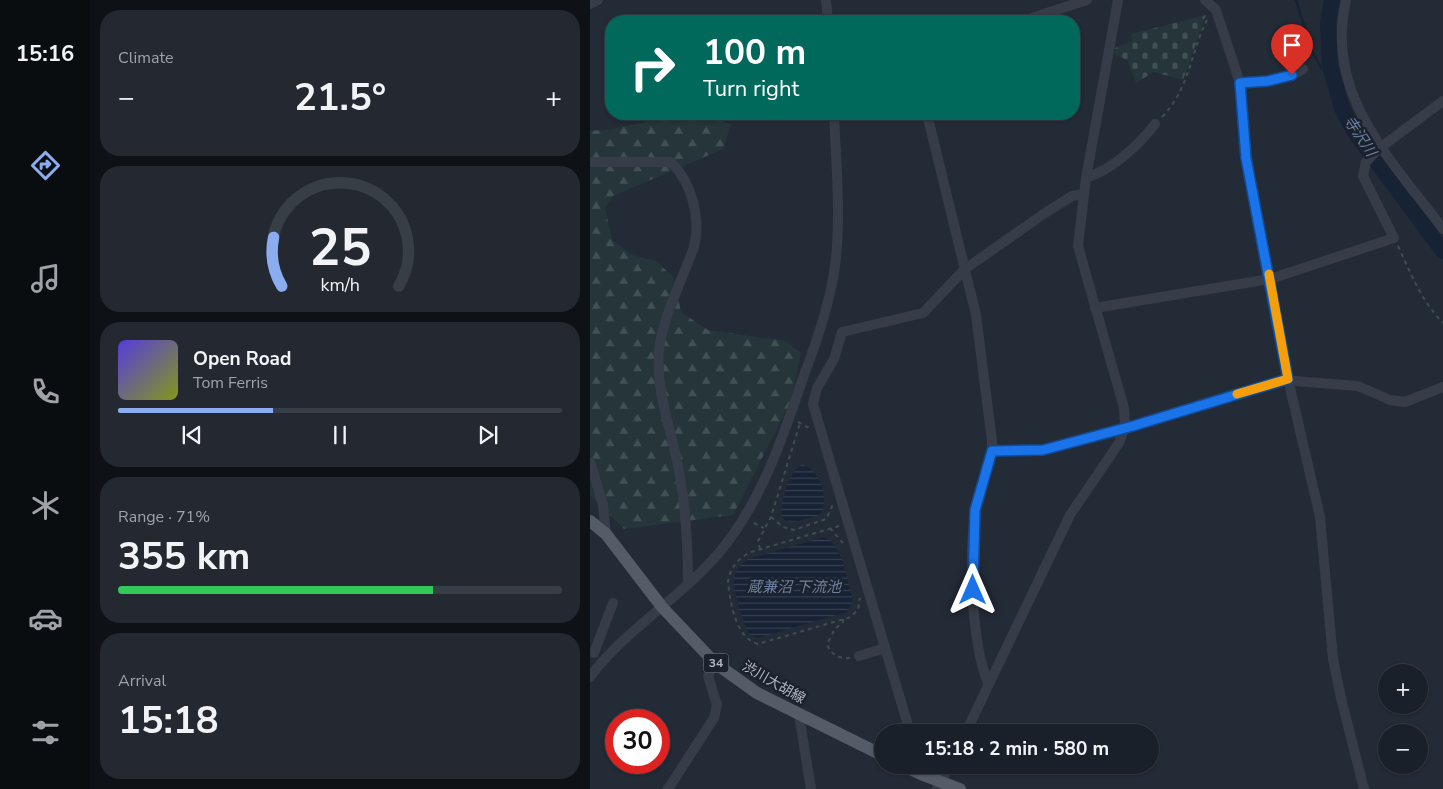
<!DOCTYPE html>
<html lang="en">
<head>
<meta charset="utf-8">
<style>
	:root { --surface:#1a2029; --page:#232831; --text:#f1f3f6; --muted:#9fa3a8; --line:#383e46; --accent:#8badf0 }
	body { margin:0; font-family:"Nunito Sans","Noto Sans JP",sans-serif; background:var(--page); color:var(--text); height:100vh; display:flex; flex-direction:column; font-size:19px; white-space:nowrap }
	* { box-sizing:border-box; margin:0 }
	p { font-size:16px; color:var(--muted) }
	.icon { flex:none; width:28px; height:28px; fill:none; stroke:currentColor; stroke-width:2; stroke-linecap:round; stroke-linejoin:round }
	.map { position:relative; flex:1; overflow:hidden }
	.panel { display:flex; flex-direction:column; gap:10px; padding:10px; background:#0e1217; width:500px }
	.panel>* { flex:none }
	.guide { position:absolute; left:15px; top:15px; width:475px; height:105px; border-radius:20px; box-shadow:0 1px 4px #0004,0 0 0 1px var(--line); background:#00695c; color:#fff; overflow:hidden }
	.fabs { position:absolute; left:788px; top:664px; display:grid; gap:10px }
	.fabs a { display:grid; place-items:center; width:50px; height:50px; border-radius:50%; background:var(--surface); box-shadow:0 1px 4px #0004,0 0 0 1px var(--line); font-size:25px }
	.speed { position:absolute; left:15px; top:709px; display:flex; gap:10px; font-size:25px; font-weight:700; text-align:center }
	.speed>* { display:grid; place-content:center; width:65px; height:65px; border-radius:50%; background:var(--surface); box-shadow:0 1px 4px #0004,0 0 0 1px var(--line); line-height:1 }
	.speed .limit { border:8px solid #d22; background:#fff; color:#111 }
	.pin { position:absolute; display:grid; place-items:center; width:42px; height:42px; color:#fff; margin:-51px -21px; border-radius:50% 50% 50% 0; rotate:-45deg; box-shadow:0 0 5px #0007 }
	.pin .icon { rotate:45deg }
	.me { position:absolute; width:55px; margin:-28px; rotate:0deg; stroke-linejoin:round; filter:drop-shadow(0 0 4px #0008) }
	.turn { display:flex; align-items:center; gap:18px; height:105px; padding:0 15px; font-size:22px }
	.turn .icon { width:65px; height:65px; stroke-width:2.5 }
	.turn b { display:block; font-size:35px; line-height:42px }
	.big { font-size:38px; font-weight:700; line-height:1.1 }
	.panel .tile { flex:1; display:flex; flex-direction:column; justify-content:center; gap:8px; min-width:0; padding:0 18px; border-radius:20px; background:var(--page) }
	.panel .dial { align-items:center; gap:0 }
	.dial svg { height:130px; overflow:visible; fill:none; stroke:var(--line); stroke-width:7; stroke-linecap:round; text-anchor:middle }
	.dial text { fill:var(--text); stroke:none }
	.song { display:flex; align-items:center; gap:15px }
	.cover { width:60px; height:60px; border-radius:8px; background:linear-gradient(135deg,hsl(250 70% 55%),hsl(70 70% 35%)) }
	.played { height:5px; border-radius:2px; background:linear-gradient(90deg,var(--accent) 35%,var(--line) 35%) }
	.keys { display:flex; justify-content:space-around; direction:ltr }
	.heat { display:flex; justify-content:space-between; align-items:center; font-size:28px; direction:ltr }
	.charge { height:8px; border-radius:4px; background:linear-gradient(90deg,#34c759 71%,var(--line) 0) }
	.trip { position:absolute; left:284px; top:724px; width:285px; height:50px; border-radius:25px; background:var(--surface); box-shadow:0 1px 4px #0004,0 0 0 1px var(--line); font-weight:700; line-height:50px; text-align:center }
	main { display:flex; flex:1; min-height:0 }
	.tabs { display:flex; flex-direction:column; width:90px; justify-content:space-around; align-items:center; background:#0a0d10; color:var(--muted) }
	.tabs .icon { width:35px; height:35px }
	.tabs .active { color:var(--accent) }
	.tabs b { font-size:22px; color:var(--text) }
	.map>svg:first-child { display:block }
</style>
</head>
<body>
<main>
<nav class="tabs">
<b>15:16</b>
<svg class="icon active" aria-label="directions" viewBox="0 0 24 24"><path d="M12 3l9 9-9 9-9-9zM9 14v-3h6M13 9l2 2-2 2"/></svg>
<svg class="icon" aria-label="music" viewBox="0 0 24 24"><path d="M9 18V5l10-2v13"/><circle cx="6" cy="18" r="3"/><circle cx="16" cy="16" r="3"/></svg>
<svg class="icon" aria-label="phone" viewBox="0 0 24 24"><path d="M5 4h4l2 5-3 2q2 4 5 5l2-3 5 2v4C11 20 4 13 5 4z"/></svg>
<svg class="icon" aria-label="climate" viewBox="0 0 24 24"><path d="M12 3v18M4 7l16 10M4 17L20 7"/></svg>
<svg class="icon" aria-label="car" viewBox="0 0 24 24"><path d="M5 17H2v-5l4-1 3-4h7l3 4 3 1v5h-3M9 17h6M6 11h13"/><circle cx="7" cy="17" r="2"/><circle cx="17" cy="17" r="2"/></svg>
<svg class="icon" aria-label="filters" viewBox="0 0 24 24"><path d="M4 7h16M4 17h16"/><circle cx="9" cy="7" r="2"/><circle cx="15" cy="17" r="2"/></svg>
</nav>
<section class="panel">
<div class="tile"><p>Climate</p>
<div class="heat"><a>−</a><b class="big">21.5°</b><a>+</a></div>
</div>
<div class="tile dial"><svg viewBox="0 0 100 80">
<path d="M14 69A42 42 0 1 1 86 69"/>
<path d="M14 69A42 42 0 0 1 9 39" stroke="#8badf0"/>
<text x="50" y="56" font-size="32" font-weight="700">25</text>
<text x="50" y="72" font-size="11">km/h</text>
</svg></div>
<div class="tile">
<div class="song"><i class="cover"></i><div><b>Open Road</b><p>Tom Ferris</p></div></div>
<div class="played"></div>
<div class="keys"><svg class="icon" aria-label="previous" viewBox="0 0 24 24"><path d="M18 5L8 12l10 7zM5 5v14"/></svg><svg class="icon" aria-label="pause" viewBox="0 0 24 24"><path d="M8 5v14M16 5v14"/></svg><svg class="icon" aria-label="next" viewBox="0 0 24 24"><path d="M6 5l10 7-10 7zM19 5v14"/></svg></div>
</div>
<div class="tile"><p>Range · 71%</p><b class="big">355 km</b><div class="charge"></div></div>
<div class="tile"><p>Arrival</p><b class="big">15:18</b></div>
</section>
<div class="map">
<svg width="853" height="789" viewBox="0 0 853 789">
	<defs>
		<pattern id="forest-firs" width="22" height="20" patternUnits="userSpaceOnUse" patternTransform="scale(1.25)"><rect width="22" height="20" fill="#253539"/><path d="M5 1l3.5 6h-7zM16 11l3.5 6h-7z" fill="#425054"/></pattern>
		<pattern id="cemetery-stones" width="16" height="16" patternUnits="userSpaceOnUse" patternTransform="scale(1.25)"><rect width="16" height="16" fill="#253539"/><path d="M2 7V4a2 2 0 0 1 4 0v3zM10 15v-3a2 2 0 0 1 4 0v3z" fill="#425054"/></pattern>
		<pattern id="water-rules" width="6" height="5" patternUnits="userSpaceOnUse" patternTransform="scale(1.25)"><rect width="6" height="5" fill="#172234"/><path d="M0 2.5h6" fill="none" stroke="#364050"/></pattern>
	</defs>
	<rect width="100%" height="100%" fill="#232b37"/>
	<path fill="url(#forest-firs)" d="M92,114H112L141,124L133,149L23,196L15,208L22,240L42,255L66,261L84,278L91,312L118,330L196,341L211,353L201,401L143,515L34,529L0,495V131L23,129Z"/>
	<path fill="url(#cemetery-stones)" d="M616,15L593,80L564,72L546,83L537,60L524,55L525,48L542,41L541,34Z"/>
	<g fill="url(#water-rules)">
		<path d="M212,465C230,468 240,501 230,515L201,523L193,519C188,506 199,470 212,465Z"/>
		<path d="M234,537C252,542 258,584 263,601L257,612L168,638L161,636C154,627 142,589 144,578C146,569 152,564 158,559Z"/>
	</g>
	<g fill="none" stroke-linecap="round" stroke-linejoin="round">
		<path stroke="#172234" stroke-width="2.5" d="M706,0L722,51L731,68H741"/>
		<path stroke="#172234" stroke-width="16" d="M742,0L738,23L740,66L752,108L764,131L853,251"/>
		<g stroke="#3d4e51" stroke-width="2" stroke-dasharray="4 4" stroke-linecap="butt">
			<path d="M572,117C601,87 600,51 619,16"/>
			<path d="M808,246C821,274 831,300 853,323"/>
			<path d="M208,422L219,428"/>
			<path d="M181,517L193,527L204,530L236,519L242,507L241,502"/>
			<path d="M164,523L174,528"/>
			<path d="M249,526L161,552C148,558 141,567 138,581C140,601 145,638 168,644L261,617L268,609L270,598"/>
			<path d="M240,528L253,543"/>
			<path d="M170,549L168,541L181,517L210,423"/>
			<path d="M253,619V622L245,629L237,644C241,655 249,659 260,658"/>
		</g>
		<g stroke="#363d48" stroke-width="10">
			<path d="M236,0L238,21"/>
			<path d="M615,0L626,10L650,83L656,158L698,379L730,517L743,659L751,698L774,789"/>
			<path d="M756,0C734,95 801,159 853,229"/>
			<path d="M0,4L8,0"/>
			<path d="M432,21L497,0"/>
			<path d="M650,83L678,81L702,75L713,69"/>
			<path d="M337,114L386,315L402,441C403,466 387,487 385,512C379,557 381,641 398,683"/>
			<path d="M0,162H81C102,183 111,218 104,247C94,275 71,322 69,351C66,387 78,421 86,456C95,497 98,541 98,584"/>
			<path d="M496,178C523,169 548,146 565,124"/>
			<path d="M505,308L680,279L804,238L773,176L776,162L787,150L853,101"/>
			<path d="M402,451L453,450L543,426L692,380L768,386L800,400L815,402L853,387"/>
			<path d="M0,462L13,505L16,534"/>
			<path d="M4,653L23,603"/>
			<path d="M269,656L295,648"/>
			<path d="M0,677C35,630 89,599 128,554C171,503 192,440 213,378C226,343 238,309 244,273C252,221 246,166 244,114"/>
			<path d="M209,715L221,789"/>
			<path d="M320,732L223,404L227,388L244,359L252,332L333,313L375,269L455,213L482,196L494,194"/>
			<path d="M376,732L480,515L529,443L535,427L534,408L488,246L496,178L528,0"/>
			<path d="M78,789L124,718L127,705L118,676L125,663"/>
			<path d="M347,789L360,765"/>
		</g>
		<g stroke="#545c68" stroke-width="12">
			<path d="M0,521L16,534L72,607L125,663L167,693L292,755"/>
			<path d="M312,765L333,775L370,789"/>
		</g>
	</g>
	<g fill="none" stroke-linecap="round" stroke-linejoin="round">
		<defs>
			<path id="route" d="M383,590L385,510L402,451L453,450L543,426L698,379L656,158L650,83L678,81L702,75"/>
		</defs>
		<use href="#route" stroke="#114b97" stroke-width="12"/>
		<use href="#route" stroke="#1a73e8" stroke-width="9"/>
		<path stroke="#f59e0b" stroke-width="9" d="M647,394L698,379L679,274"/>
	</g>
	<g text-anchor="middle" stroke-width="5" stroke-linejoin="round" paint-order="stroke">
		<rect fill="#1c222d" stroke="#848a97" stroke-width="1" x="113.5" y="653.5" width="25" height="19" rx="4"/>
		<g font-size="12" font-weight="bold" fill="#b1b7c4">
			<text x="126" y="667">34</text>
		</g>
		<g font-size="14" fill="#b1b7c4" stroke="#1c222d">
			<text transform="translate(184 682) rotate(30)" y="5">渋川大胡線</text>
		</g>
		<g font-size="15" font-style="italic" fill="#6c80a1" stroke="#1c222d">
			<text transform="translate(770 136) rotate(56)" y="5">寺沢川</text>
			<text x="204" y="592">蔵兼沼 下流池</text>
		</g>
	</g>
</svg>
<div class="fabs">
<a>+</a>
<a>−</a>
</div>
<div class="speed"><div class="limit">30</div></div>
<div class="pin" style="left:702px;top:75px;background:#d93025"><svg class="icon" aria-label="arrive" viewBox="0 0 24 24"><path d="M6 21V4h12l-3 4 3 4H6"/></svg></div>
<svg class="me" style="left:383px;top:590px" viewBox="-20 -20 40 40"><path d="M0-17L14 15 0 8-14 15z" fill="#1a73e8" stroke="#fff" stroke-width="4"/></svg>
<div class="trip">15:18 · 2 min · 580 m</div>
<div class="guide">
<div class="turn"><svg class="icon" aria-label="right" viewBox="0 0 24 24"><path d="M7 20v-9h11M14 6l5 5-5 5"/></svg><div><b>100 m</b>Turn right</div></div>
</div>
</div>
</main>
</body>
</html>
